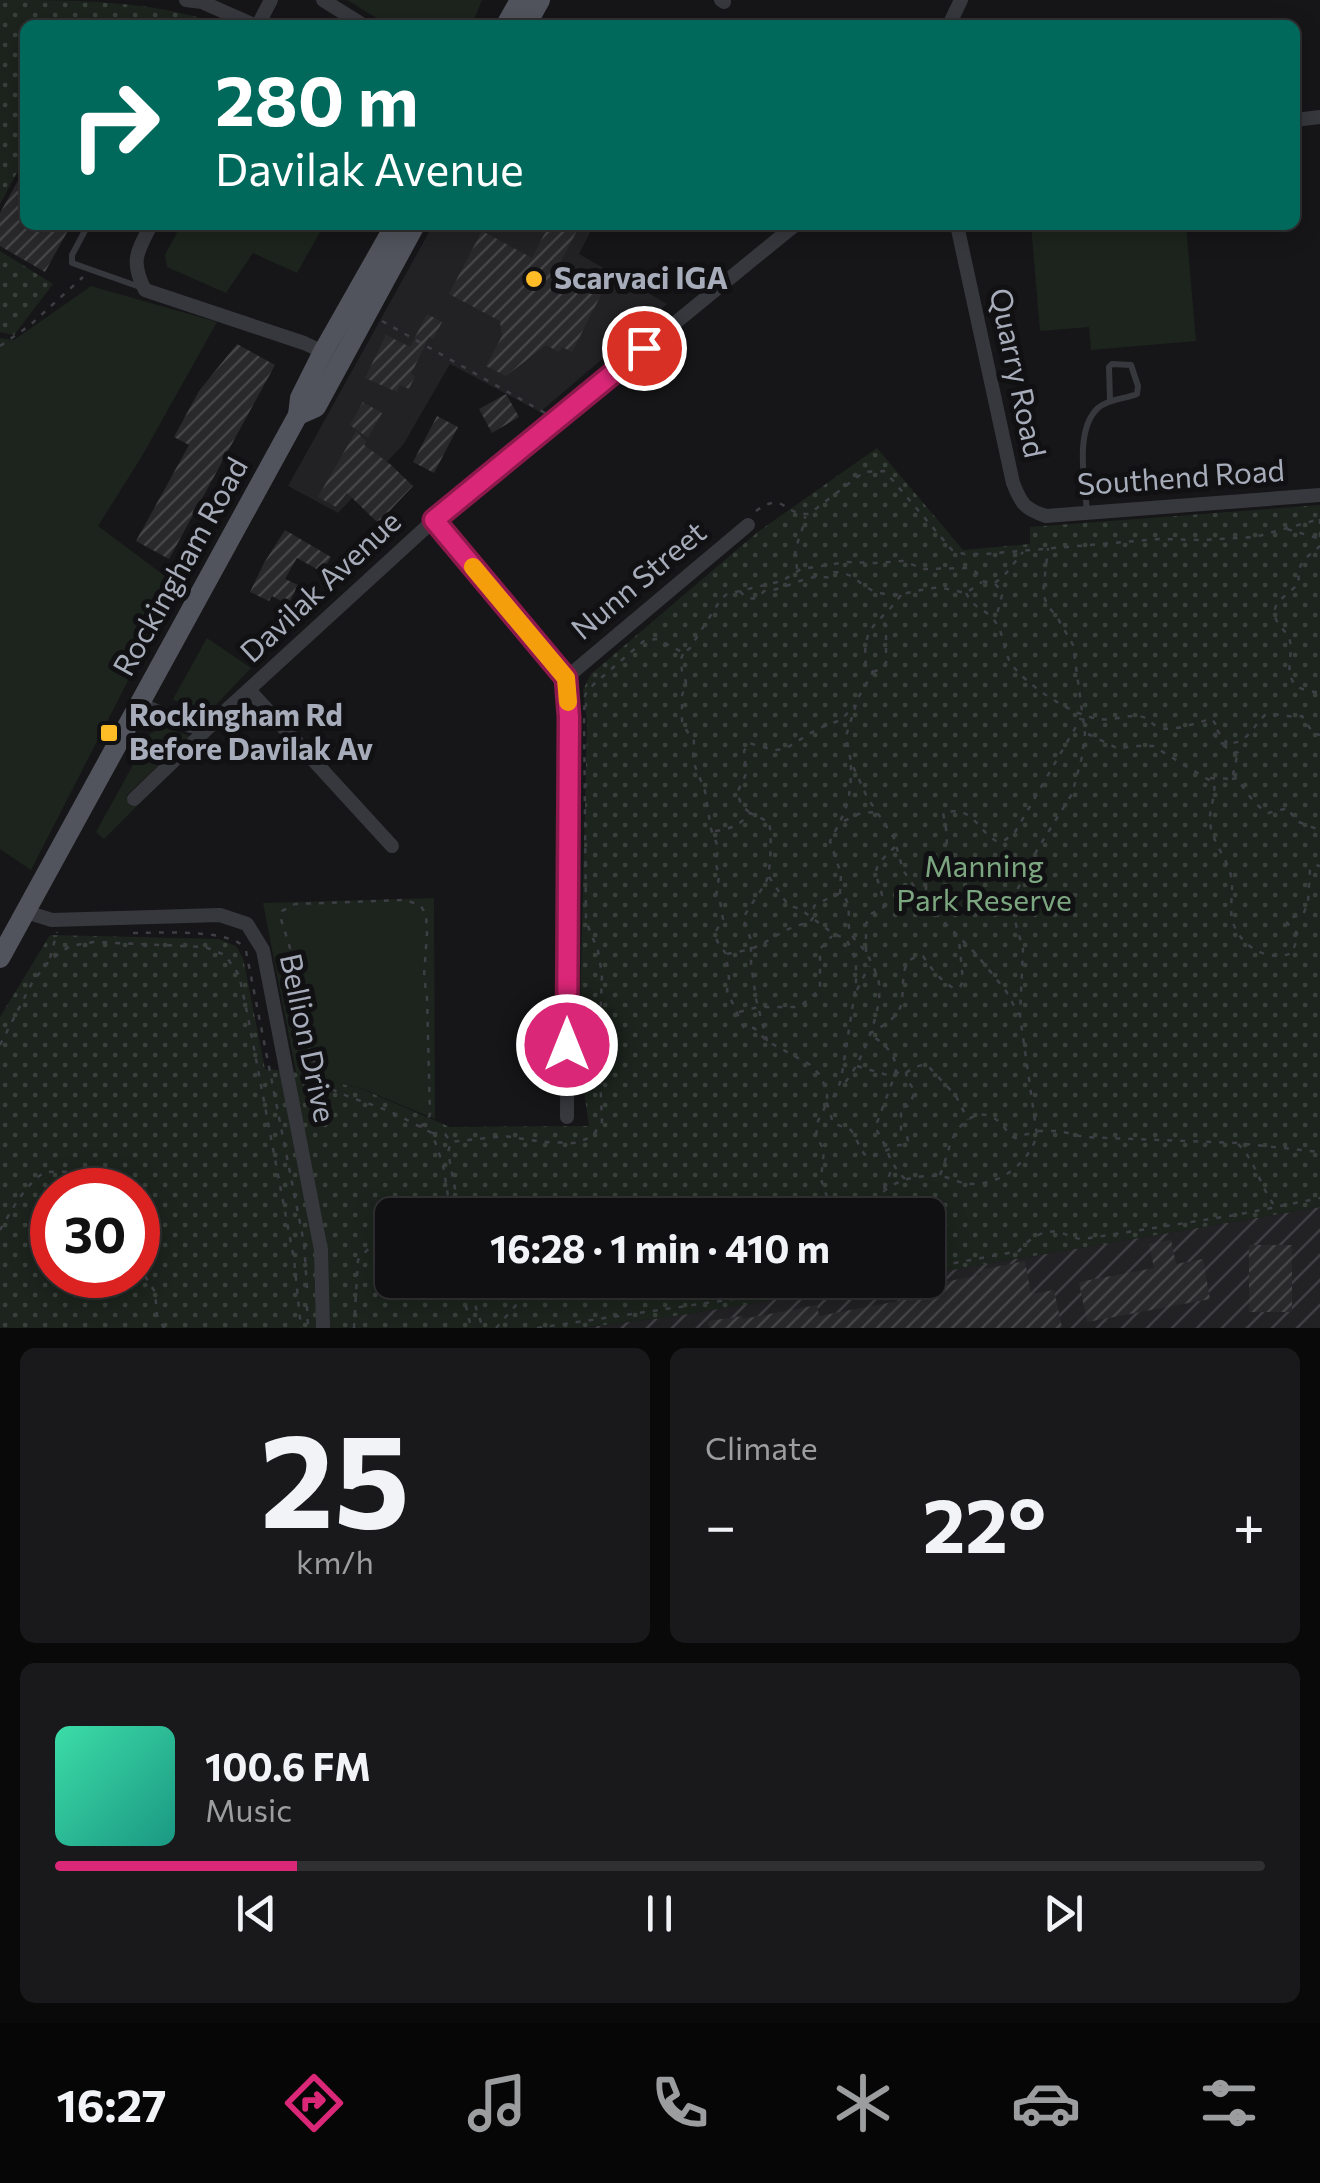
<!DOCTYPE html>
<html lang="en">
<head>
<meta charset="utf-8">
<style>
	:root { --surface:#101012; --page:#19191b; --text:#f1f3f6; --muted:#9c9d9f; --line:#303032; --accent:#db2777 }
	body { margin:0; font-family:Commissioner,sans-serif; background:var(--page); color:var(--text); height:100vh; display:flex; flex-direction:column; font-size:38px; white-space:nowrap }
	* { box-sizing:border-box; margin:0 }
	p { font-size:32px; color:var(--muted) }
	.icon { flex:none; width:55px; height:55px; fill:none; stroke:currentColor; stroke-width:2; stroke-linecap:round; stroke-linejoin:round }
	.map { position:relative; height:1328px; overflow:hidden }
	.details { display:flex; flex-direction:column; gap:20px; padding:20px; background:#09090a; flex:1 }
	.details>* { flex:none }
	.banner { position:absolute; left:20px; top:20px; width:1280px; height:210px; border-radius:15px; box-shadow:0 5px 25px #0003,0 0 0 2px var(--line); background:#00695c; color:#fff; overflow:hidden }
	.speed { position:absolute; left:30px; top:1168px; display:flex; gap:20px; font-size:50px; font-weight:700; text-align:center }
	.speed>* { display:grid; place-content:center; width:130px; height:130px; border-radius:50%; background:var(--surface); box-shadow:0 5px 25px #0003,0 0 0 2px var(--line); line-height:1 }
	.speed .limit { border:15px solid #d22; background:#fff; color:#111 }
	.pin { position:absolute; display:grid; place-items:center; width:85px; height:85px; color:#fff; margin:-42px; border:5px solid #fff; border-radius:50%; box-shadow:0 2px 10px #0007 }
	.me { position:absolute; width:110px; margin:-55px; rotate:0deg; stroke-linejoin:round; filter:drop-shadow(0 0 8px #0008) }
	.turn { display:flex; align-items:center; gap:35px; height:210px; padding:0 30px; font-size:45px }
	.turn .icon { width:130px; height:130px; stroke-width:2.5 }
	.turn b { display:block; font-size:70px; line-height:85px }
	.big { font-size:75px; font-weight:700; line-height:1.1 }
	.details .widget { flex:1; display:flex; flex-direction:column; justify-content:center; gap:15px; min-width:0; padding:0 35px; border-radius:15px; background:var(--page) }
	.details .dial { align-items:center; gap:0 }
	.dial b { font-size:130px; line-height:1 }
	.song { display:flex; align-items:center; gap:30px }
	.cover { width:120px; height:120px; border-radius:15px; background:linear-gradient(135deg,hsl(160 70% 55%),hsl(170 70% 35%)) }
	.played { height:10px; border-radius:5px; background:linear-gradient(90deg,var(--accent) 20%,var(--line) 20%) }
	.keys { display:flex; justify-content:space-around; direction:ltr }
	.heat { display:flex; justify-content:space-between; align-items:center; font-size:55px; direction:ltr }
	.details .tiles { flex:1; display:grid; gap:20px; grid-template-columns:1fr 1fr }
	.widget:last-child { grid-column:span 2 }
	.trip { position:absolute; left:375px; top:1198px; width:570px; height:100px; border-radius:15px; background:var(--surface); box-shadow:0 5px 25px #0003,0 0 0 2px var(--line); font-weight:700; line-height:100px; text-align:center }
	.menu { display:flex; height:160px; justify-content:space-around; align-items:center; background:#060607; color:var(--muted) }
	.menu .icon { width:70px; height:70px }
	.menu .current { color:var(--accent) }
	.menu b { font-size:45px; color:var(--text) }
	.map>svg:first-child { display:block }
</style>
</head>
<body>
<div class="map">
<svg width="1320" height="1328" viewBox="0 0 1320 1328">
	<defs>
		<pattern id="industrial-furrows" width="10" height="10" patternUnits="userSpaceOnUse" patternTransform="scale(2.5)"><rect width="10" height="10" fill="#222225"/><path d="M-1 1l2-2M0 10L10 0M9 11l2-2" fill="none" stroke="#3f3f43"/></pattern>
		<pattern id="park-dots" width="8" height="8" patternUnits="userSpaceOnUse" patternTransform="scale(2.5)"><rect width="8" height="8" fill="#1c241d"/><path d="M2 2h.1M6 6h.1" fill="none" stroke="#3a413c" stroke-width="1.8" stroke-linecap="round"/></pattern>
		<pattern id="building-hatch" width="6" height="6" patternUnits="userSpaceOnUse" patternTransform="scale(2.5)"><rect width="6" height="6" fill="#29292c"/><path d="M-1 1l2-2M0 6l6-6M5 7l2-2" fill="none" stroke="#454548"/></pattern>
	</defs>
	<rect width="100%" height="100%" fill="#161618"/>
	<path fill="#222225" d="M433,225H594L579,254L667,304L540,412L450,364L403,445L338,513L288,486Z"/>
	<path fill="url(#industrial-furrows)" d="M1320,1207V1328H581L669,1317L895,1280H928V1274Z"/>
	<g fill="#1c241d">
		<path d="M347,0H482L472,25H388Z"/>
		<path d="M181,225H324L297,273L253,253L226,293L167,267L165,255Z"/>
		<path d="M1031,225H1186L1196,341L1091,350L1089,327L1040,331Z"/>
		<path d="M91,286L217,322L142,456L98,526L177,585L31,870L0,849V338L14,340Z"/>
		<path d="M207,638L251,668L209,712L202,715L193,713L173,699Z"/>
		<path d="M168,728L189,736L127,795L137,806L104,839L96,832L150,734L158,729Z"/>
		<path d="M434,898L435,1119L363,1089L296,1072L263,903Z"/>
	</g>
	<g fill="url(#park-dots)" fill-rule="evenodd">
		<path d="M0,0C73,0 154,0 222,25H25V158L0,204Z"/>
		<path d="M0,251L53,284L14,335L0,332Z"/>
		<path d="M877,448L963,550L1030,544V527L1320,505V1207L928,1274V1215H392V1280H895L669,1317L580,1328H0V1017L50,935L219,939L236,946L243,958L265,1069L296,1072L362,1089L450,1127L589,1126L579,1056L587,723L583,690L591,674L759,531ZM52,1190H138V1275H52Z"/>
	</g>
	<g fill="url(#building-hatch)">
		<path d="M25,168V225H71L45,272L0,246V213Z"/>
		<path d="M549,225H580L559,265L604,289L572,352L562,347L559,352L546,345L506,376L486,366L502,336L500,321L449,294L482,231L532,258Z"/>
		<path d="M427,314L442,322L433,339L429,337L411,374L415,376L409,389L400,385L397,392L365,378L386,335L410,347Z"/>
		<path d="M237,344L275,365L169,559L136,541L189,445L174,437L199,391Z"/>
		<path d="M506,394L519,417L492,433L479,409Z"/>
		<path d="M363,402L382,413L368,438L350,425Z"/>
		<path d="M437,416L458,427L434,473L413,462Z"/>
		<path d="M356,431L366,441L364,445L390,464L413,486L378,523L347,493L336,507L318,497Z"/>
		<path d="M285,530L331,557L322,572L297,558L285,579L298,585L288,605L272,596L269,601L250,592L264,563Z"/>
		<path d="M1171,1240L1176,1264L1203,1259L1210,1299L1087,1322L1079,1282L1154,1268L1149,1244Z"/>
		<rect x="1249" y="1245" width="43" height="67"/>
		<path d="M1025,1261L1031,1294L1054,1290L1062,1328H709L708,1321L743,1316V1319L817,1305L819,1316L909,1299L907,1289L981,1275L980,1270Z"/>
	</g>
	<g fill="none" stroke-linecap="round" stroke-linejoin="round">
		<g stroke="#3d3f45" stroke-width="2.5" stroke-dasharray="5 8" stroke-linecap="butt">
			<path d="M382,321L545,413"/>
			<path d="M0,346L29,326L83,277"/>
			<path d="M756,511C785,490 783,516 809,514L864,472L884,471L889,476L952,550L964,554H985L1159,539L1201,540L1255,537L1320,519"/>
			<path d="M1320,519V546C1306,558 1296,563 1299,583C1293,590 1280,598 1276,606C1269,621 1287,629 1290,641C1293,654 1286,668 1292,680C1296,690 1311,691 1320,693"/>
			<path d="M1287,529L1317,538"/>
			<path d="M797,569L795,550L805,521V516"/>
			<path d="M995,584L1000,589L1002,595L996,618"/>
			<path d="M740,591C747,601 757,601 764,591C787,590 808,572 830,578L834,572C857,573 858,586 877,592C897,599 914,590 933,588C944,587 955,591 966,593L982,582"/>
			<path d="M966,593C975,610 984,608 993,619C1004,631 1003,649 1010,662C1024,684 1074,717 1100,719C1113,721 1125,715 1138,716C1149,717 1149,723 1158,727C1172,733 1197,722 1212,719L1216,725V737L1218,743C1248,746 1247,733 1265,715C1278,712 1289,719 1302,716L1313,733L1320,735"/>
			<path d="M901,595C879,626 861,623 866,667L873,672L858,698L846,736L851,762L867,797L894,838L903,870L926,904L977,955L1006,991L1019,1015"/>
			<path d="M683,654L681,659L682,671L686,682L682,696V724L694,741L693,761L705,791L711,829L718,847L716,864L719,876L716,897L720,901L723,919L716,931L717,941L726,954L729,978L727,991L744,1028H754L767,1041L809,1064L819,1074L827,1090V1103L818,1121L816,1136L824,1150L821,1179L833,1215"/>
			<path d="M873,672L880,669L886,663V626L881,619"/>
			<path d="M1217,730L1227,743"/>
			<path d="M1088,734L1119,749L1131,746H1153L1214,783C1216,797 1209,808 1210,822C1211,839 1225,856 1230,872C1235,888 1229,903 1232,919C1238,945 1267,963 1292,953L1296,942L1297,933L1287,923L1288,918L1303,915L1308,902L1310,870L1316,865L1320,866"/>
			<path d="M1223,745L1233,753L1238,752L1239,744"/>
			<path d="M1210,778L1232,779L1238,752"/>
			<path d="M1232,779L1237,778C1244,789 1255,806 1268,813L1288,808L1296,821L1320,830"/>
			<path d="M749,812L742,806L737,793L746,774L744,751L749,743L774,750L785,749L819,728L841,720L855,705"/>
			<path d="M844,821L861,813L875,812"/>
			<path d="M715,831C731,829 740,825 750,813L769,822C772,835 771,871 766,882C759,894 750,906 743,918L751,940V963L756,999L767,1041"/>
			<path d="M769,877L788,905L800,909L831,932L847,940L856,961V985L841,1080L835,1095L827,1103L833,1123L851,1130L864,1154L871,1157L899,1145H905L908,1141L907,1136L901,1130V1107L909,1106L915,1091L907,1080L906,1072"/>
			<path d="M840,894L841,874L830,841C847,809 851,801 851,763"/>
			<path d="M926,903V883C949,858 950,845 943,813C973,804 977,831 998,842L1005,840L1015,832L1081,718"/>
			<path d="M133,933C159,933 222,929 242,945"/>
			<path d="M246,951L304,1243L307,1288"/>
			<path d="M866,952V924L871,914L884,907C880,870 863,876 896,846"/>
			<path d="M727,954C735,952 745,951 753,948C773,940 786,926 809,923L813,918L814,906L836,894L843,895C853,907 846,918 850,932C853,939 860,944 864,950C870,958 875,970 878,979C886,1004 860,1069 841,1087"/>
			<path d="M50,958L57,932"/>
			<path d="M857,990L869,966"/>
			<path d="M739,1012L758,1007H799L820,990V949L832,936"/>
			<path d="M0,1045L33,981L50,960L70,946L94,942L205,947L225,955L239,975L248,1017L294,1259L301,1328"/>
			<path d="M857,1066L887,1075L896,1072L903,1075C910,1070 919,1063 928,1066L956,1096L968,1120"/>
			<path d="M308,1100L317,1091L326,1090"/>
			<path d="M420,1127L427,1121L430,1114L427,998L424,976L427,933L426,914L420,905L405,900L295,904L282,911L281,919L290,948L289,978L295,1003L320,1080C334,1096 374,1103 395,1114C408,1120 420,1127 432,1133L443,1165L451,1215"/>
			<path d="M1038,1131H1059L1084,1137L1237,1143L1320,1152"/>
			<path d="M432,1133L445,1134L450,1141"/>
			<path d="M1238,1144C1255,1160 1260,1186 1274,1205"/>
			<path d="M940,1175C949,1154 949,1132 969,1119C977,1114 983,1113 992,1117C1003,1122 1005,1132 1015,1138L1027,1134H1034"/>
			<path d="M905,1179C886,1160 889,1147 875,1128L896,1072C897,1054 884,1043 869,1034C879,1028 895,1020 900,1008C907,991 895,956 923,956C932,970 940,980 955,989L960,987L963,981L959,940"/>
			<path d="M884,1189L892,1168"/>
			<path d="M434,1215L450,1208"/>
			<path d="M460,1215L448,1152L451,1142L504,1136L544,1142L574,1143L592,1137L602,1122L599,1049L602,974L598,951L586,921L584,715L585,695L594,684L645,640L657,639L684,653L690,648L721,599L727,594L782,581L801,569L847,562L876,563L903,561L924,569L968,568L976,572L983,581L993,584L1003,577L1023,552"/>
			<path d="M847,1215L879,1194"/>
			<path d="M873,1215C874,1183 914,1174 941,1176C949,1177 956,1182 964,1183C996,1189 1029,1164 1037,1135L1020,1016L1023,949L1015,921L1017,890L1037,850L1072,794L1082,757L1085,733L1073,645L1057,617L1047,605L1043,593L1048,548"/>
			<path d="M0,1230C12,1210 25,1184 45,1172L115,1171L121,1177L122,1190"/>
			<path d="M138,1265L155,1292L157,1315L164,1328"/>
			<path d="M928,1268L1019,1251C1028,1240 1042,1229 1058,1232C1067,1234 1073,1239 1083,1239L1236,1215L1320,1198"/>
			<path d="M460,1280L471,1328"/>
			<path d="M471,1280L476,1308L483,1328"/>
			<path d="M850,1282L861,1280"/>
			<path d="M307,1306L308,1328"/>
			<path d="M354,1328L358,1260C367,1248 380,1241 392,1235"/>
			<path d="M496,1328L524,1296L561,1285L588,1280"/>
			<path d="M537,1328L849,1282L851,1280"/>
		</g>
		<g stroke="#37383e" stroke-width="6">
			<path d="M88,225L72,255V263L140,287"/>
			<path d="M1087,512C1085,483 1074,430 1098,408C1108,399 1125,399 1137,394L1138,386L1131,365L1112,364L1109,367L1110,401"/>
		</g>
		<g stroke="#37383e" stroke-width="14">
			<path d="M186,0L202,2L254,25"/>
			<path d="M323,0L363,25"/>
			<path d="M721,0L724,2"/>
			<path d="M258,25L271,0"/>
			<path d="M949,25L961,0"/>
			<path d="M1295,120L1320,117"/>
			<path d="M151,225C137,252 130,261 145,290L304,343L328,354"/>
			<path d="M957,225L1013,483C1021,503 1024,509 1046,516L1320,495"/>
			<path d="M434,520L566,678L569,717L567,1117"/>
			<path d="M566,678L748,525"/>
			<path d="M250,691L392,846"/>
			<path d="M140,704L191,726L210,725L434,520L795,225"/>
			<path d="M134,799L210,726"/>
			<path d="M26,912L52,920L220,915L247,924L263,950L321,1250L323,1328"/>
		</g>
		<g stroke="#52545d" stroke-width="20">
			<path d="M506,25L520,0"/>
			<path d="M526,25L540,0"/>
			<path d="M298,415L316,407L415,225"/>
			<path d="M0,958L298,415L300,398L323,352L395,225"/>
		</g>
	</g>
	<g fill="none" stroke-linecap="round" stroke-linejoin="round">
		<defs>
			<path id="route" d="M567,1045L569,717L566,678L434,520L644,348"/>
		</defs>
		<use href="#route" stroke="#8e194d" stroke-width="25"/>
		<use href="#route" stroke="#db2777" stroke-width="18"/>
		<path stroke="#f59e0b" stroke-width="18" d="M473,567L566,678L568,702"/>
	</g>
	<g fill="#ffbc27" stroke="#111113" stroke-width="4">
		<circle cx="534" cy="279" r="10"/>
		<rect x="99" y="723" width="20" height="20" rx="5"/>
	</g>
	<g text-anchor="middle" stroke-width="10" stroke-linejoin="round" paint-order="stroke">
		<g font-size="30" font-weight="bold" fill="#a7acba" stroke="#111113" text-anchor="start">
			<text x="554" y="289">Scarvaci IGA</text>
			<text x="129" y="726">Rockingham Rd<tspan x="129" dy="34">Before Davilak Av</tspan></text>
		</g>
		<g font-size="30" fill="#a7acba" stroke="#111113">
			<text transform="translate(1017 373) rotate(78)" y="10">Quarry Road</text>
			<text transform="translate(1181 478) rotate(-4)" y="10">Southend Road</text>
			<text transform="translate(181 567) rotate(-61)" y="10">Rockingham Road</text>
			<text transform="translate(639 581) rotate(-40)" y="10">Nunn Street</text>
			<text transform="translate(321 587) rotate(-43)" y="10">Davilak Avenue</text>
			<text transform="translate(307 1038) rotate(78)" y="10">Bellion Drive</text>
		</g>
		<g font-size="30" fill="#7ca680" stroke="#111113">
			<text x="984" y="877">Manning<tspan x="984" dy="34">Park Reserve</tspan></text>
		</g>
	</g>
</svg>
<div class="speed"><div class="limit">30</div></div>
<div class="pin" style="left:644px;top:348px;background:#d93025"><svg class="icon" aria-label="arrive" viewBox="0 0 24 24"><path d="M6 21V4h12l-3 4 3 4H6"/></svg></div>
<svg class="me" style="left:567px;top:1045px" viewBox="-20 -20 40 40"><circle r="17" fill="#db2777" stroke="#fff" stroke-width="3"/><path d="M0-11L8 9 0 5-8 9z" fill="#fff"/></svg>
<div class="trip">16:28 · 1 min · 410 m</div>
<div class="banner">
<div class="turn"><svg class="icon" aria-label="right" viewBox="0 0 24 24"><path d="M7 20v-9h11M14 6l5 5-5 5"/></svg><div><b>280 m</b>Davilak Avenue</div></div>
</div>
</div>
<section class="details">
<div class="tiles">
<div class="widget dial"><b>25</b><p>km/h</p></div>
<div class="widget"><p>Climate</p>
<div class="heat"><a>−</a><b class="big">22°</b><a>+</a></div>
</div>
<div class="widget">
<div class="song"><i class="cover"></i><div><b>100.6 FM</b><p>Music</p></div></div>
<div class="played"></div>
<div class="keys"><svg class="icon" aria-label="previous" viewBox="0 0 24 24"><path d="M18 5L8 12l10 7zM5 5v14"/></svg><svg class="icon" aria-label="pause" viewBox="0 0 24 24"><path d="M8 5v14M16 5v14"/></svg><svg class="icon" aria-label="next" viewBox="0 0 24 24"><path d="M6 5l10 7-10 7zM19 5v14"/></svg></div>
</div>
</div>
</section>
<nav class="menu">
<b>16:27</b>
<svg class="icon current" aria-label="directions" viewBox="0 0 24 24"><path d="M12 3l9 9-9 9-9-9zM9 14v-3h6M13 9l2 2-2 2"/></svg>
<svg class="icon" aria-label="music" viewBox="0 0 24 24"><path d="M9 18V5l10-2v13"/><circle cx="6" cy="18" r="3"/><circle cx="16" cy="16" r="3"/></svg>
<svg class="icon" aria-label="phone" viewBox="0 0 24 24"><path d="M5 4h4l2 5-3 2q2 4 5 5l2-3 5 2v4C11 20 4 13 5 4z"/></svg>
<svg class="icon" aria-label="climate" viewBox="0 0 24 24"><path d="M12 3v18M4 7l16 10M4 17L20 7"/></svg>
<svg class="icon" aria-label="car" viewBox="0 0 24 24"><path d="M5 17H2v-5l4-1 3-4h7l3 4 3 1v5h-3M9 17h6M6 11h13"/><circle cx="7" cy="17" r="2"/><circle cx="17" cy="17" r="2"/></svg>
<svg class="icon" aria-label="filters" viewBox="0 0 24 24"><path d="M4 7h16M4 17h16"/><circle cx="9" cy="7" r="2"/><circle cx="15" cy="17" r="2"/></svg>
</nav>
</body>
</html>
